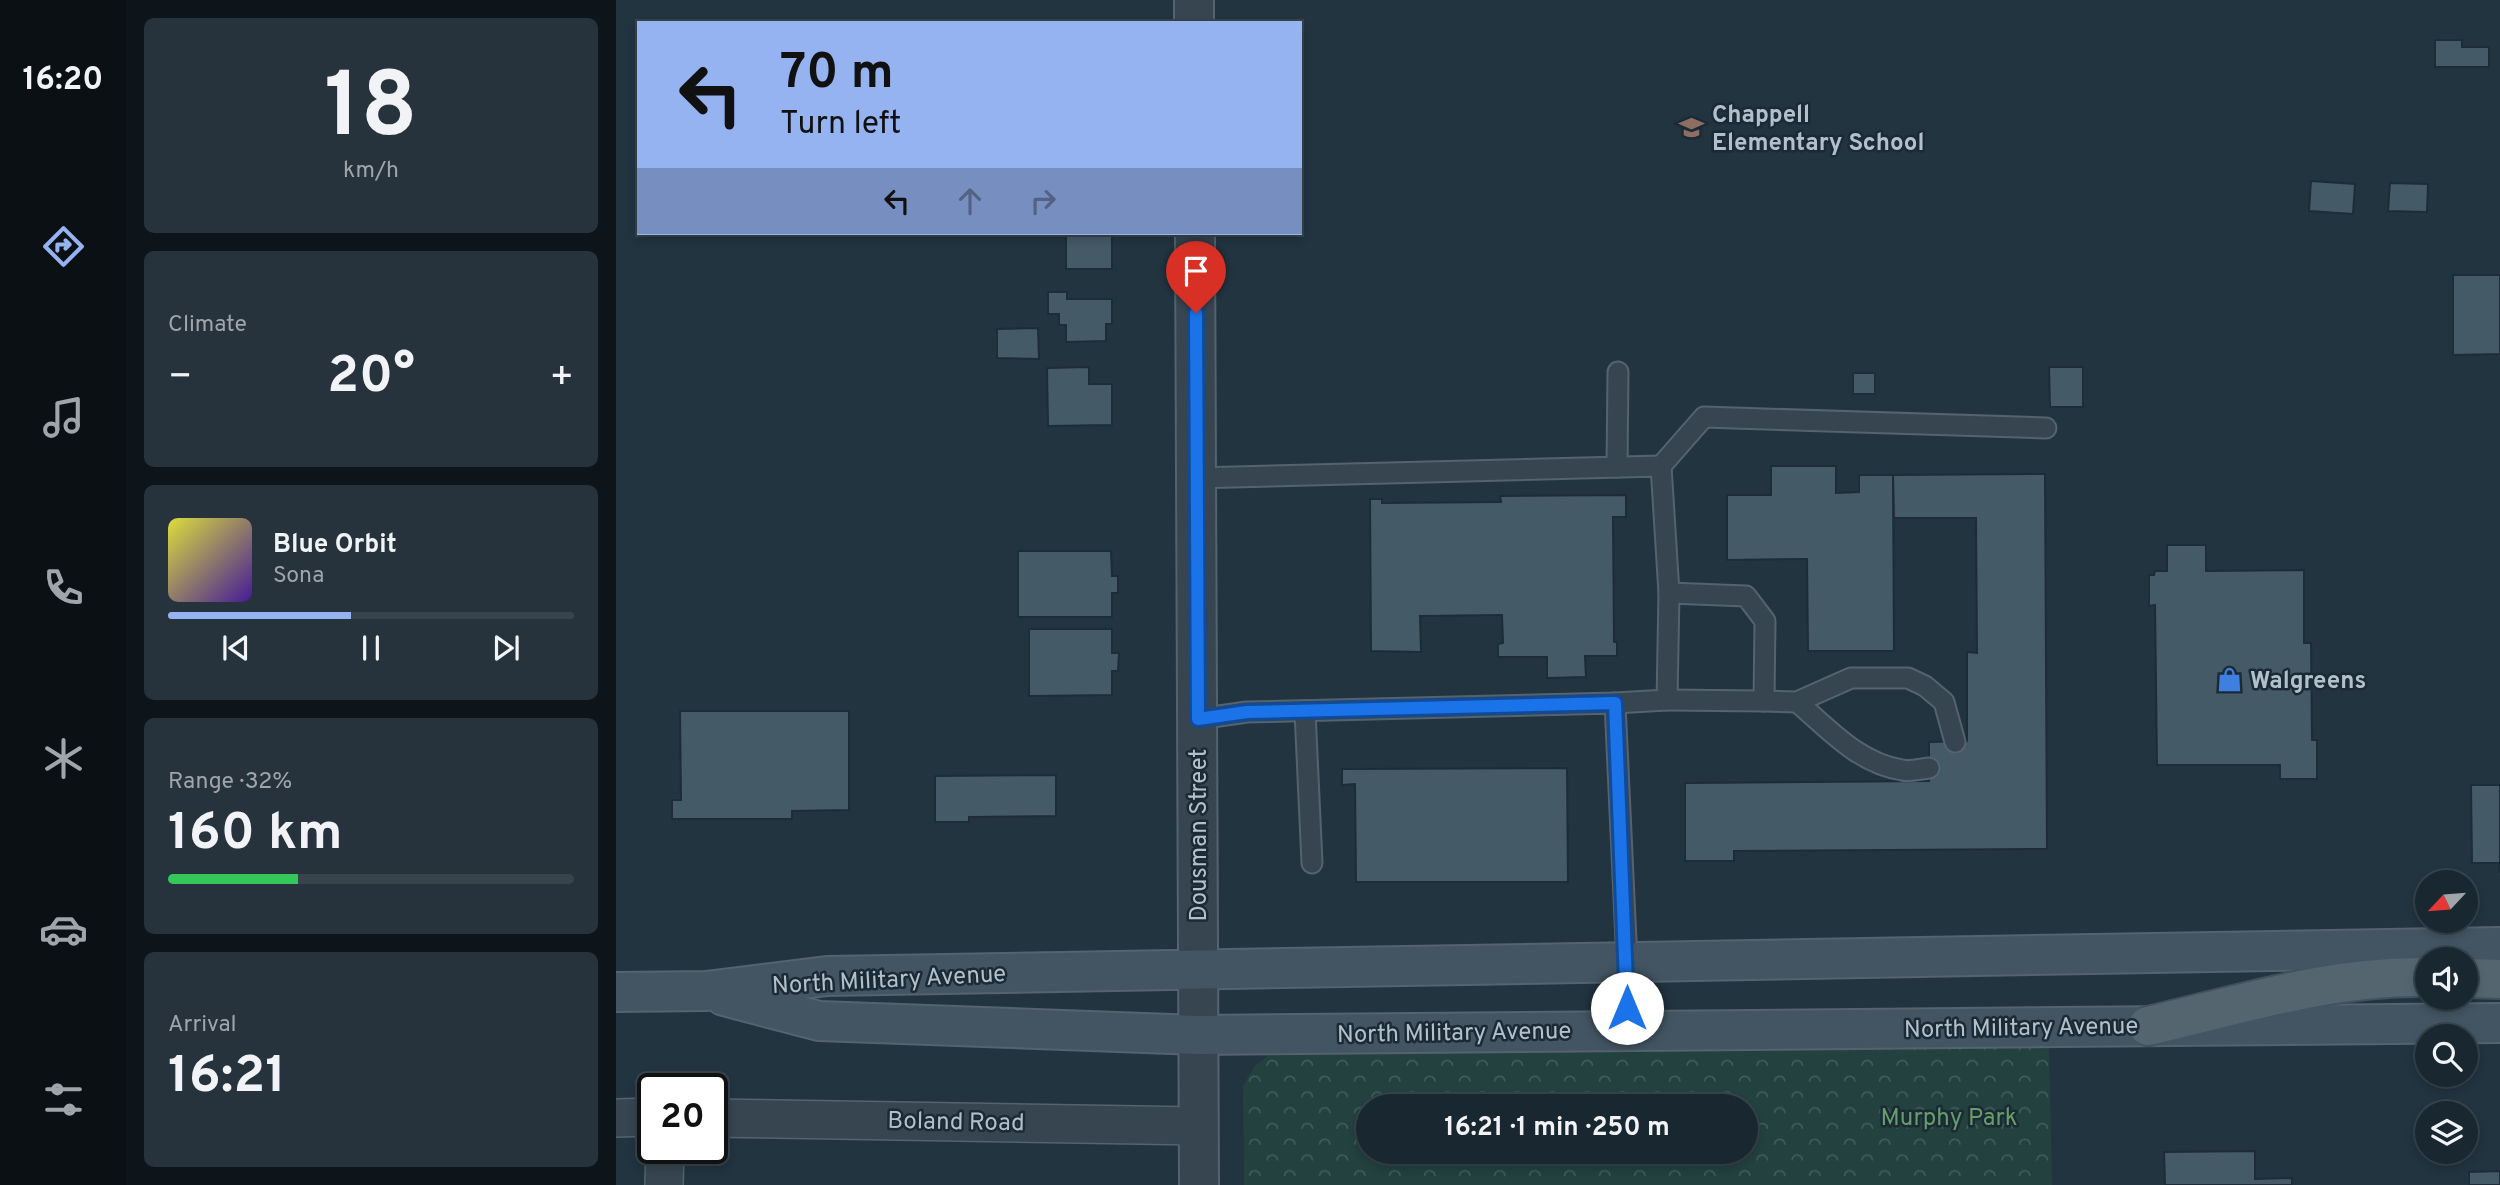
<!DOCTYPE html>
<html lang="en">
<head>
<meta charset="utf-8">
<style>
	:root { --surface:#192730; --page:#26333c; --text:#f1f3f6; --muted:#9fa5ab; --line:#37444c; --accent:#95b2f1 }
	body { margin:0; font-family:Overpass,sans-serif; background:var(--page); color:var(--text); height:100vh; display:flex; flex-direction:column; font-size:26px; white-space:nowrap }
	* { box-sizing:border-box; margin:0 }
	p { font-size:23px; color:var(--muted) }
	.icon { flex:none; width:38px; height:38px; fill:none; stroke:currentColor; stroke-width:2; stroke-linecap:round; stroke-linejoin:round }
	.map { position:relative; flex:1; overflow:hidden }
	.side { display:flex; flex-direction:column; gap:18px; padding:18px; background:#0e151a; width:490px }
	.side>* { flex:none }
	.hud { position:absolute; left:21px; top:21px; width:665px; height:214px; border-radius:0px; box-shadow:0 4px 10px #0003,0 0 0 2px var(--line); background:#95b2f1; color:#111; overflow:hidden }
	.needle { width:46px; rotate:244deg }
	.controls { position:absolute; left:1799px; top:870px; display:grid; gap:14px }
	.controls a { display:grid; place-items:center; width:63px; height:63px; border-radius:50%; background:var(--surface); box-shadow:0 4px 10px #0003,0 0 0 2px var(--line); font-size:35px }
	.speed { position:absolute; left:21px; top:1073px; display:flex; gap:14px; font-size:35px; font-weight:700; text-align:center }
	.speed>* { display:grid; place-content:center; width:91px; height:91px; border-radius:50%; background:var(--surface); box-shadow:0 4px 10px #0003,0 0 0 2px var(--line); line-height:1 }
	.speed .limit { border:4px solid #111; border-radius:10px; background:#fff; color:#111 }
	.pin { position:absolute; display:grid; place-items:center; width:60px; height:60px; color:#fff; margin:-72px -30px; border-radius:50% 50% 50% 0; rotate:-45deg; box-shadow:0 0 7px #0007 }
	.pin .icon { rotate:45deg }
	.me { position:absolute; width:77px; margin:-38px; rotate:0deg; stroke-linejoin:round; filter:drop-shadow(0 0 5px #0008) }
	.turn { display:flex; align-items:center; gap:24px; height:147px; padding:0 28px; font-size:32px }
	.turn .icon { width:91px; height:91px; stroke-width:2.5 }
	.turn b { display:block; font-size:49px; line-height:60px }
	.lanes { display:flex; align-items:center; height:66px; padding:0 28px; background:#0003; justify-content:center; gap:35px; direction:ltr }
	.lanes .off { opacity:.35 }
	.big { font-size:52px; font-weight:700; line-height:1.1 }
	.side .widget { flex:1; display:flex; flex-direction:column; justify-content:center; gap:10px; min-width:0; padding:0 24px; border-radius:10px; background:var(--page) }
	.side .dial { align-items:center; gap:0 }
	.dial b { font-size:91px; line-height:1 }
	.song { display:flex; align-items:center; gap:21px }
	.cover { width:84px; height:84px; border-radius:10px; background:linear-gradient(135deg,hsl(60 70% 55%),hsl(260 70% 35%)) }
	.played { height:7px; border-radius:4px; background:linear-gradient(90deg,var(--accent) 45%,var(--line) 45%) }
	.keys { display:flex; justify-content:space-around; direction:ltr }
	.heat { display:flex; justify-content:space-between; align-items:center; font-size:38px; direction:ltr }
	.charge { height:10px; border-radius:5px; background:linear-gradient(90deg,#34c759 32%,var(--line) 0) }
	.trip { position:absolute; left:740px; top:1094px; width:402px; height:70px; border-radius:35px; background:var(--surface); box-shadow:0 4px 10px #0003,0 0 0 2px var(--line); font-weight:700; line-height:70px; text-align:center }
	main { display:flex; flex:1; min-height:0 }
	.tab-bar { display:flex; flex-direction:column; width:126px; justify-content:space-around; align-items:center; background:#0a1013; color:var(--muted) }
	.tab-bar .icon { width:49px; height:49px }
	.tab-bar .active { color:var(--accent) }
	.tab-bar b { font-size:32px; color:var(--text) }
	.map>svg:first-child { display:block }
</style>
</head>
<body>
<main>
<nav class="tab-bar">
<b>16:20</b>
<svg class="icon active" aria-label="directions" viewBox="0 0 24 24"><path d="M12 3l9 9-9 9-9-9zM9 14v-3h6M13 9l2 2-2 2"/></svg>
<svg class="icon" aria-label="music" viewBox="0 0 24 24"><path d="M9 18V5l10-2v13"/><circle cx="6" cy="18" r="3"/><circle cx="16" cy="16" r="3"/></svg>
<svg class="icon" aria-label="phone" viewBox="0 0 24 24"><path d="M5 4h4l2 5-3 2q2 4 5 5l2-3 5 2v4C11 20 4 13 5 4z"/></svg>
<svg class="icon" aria-label="climate" viewBox="0 0 24 24"><path d="M12 3v18M4 7l16 10M4 17L20 7"/></svg>
<svg class="icon" aria-label="car" viewBox="0 0 24 24"><path d="M5 17H2v-5l4-1 3-4h7l3 4 3 1v5h-3M9 17h6M6 11h13"/><circle cx="7" cy="17" r="2"/><circle cx="17" cy="17" r="2"/></svg>
<svg class="icon" aria-label="filters" viewBox="0 0 24 24"><path d="M4 7h16M4 17h16"/><circle cx="9" cy="7" r="2"/><circle cx="15" cy="17" r="2"/></svg>
</nav>
<section class="side">
<div class="widget dial"><b>18</b><p>km/h</p></div>
<div class="widget"><p>Climate</p>
<div class="heat"><a>−</a><b class="big">20°</b><a>+</a></div>
</div>
<div class="widget">
<div class="song"><i class="cover"></i><div><b>Blue Orbit</b><p>Sona</p></div></div>
<div class="played"></div>
<div class="keys"><svg class="icon" aria-label="previous" viewBox="0 0 24 24"><path d="M18 5L8 12l10 7zM5 5v14"/></svg><svg class="icon" aria-label="pause" viewBox="0 0 24 24"><path d="M8 5v14M16 5v14"/></svg><svg class="icon" aria-label="next" viewBox="0 0 24 24"><path d="M6 5l10 7-10 7zM19 5v14"/></svg></div>
</div>
<div class="widget"><p>Range · 32%</p><b class="big">160 km</b><div class="charge"></div></div>
<div class="widget"><p>Arrival</p><b class="big">16:21</b></div>
</section>
<div class="map">
<svg width="1884" height="1185" viewBox="0 0 1884 1185">
	<defs>
		<pattern id="park-crowns" width="20" height="18" patternUnits="userSpaceOnUse" patternTransform="scale(1.75)"><rect width="20" height="18" fill="#23413f"/><path d="M2 6a3 3 0 1 1 6 0M12 15a3 3 0 1 1 6 0" fill="none" stroke="#415b59"/></pattern>
	</defs>
	<rect width="100%" height="100%" fill="#213440"/>
	<path fill="url(#park-crowns)" fill-rule="evenodd" d="M1433,1047L1436,1185H628L627,1086L639,1066L654,1054ZM752,1106H1130V1152H752Z"/>
	<g fill="#455a67" stroke="#1d2c37" stroke-width="2">
		<path d="M1819,40H1846V47H1873V67H1819Z"/>
		<path d="M1695,181L1739,184L1737,214L1693,211Z"/>
		<path d="M1774,183L1812,184L1811,212L1772,211Z"/>
		<rect x="450" y="233" width="46" height="36"/>
		<path d="M1837,275H1884V354L1837,355Z"/>
		<path d="M432,292H451V299H496V324H490V341L450,342V325H443V314H432Z"/>
		<path d="M422,328L423,359L381,358V329Z"/>
		<path d="M473,367V384H496V425L432,426L431,368Z"/>
		<path d="M1433,367H1467V407H1434Z"/>
		<rect x="1237" y="373" width="22" height="21"/>
		<path d="M1155,466H1220V493L1243,492V475H1277L1278,651H1192L1191,559L1111,560V495H1155Z"/>
		<path d="M1429,474L1431,849L1118,851V861H1069V783L1313,781V742L1351,741V652L1361,653L1360,518H1278L1277,475Z"/>
		<path d="M1010,495V517H997L998,642H1001V656H969L970,677L931,678V657H882V644L887,643L886,615L804,616L805,652L755,651L754,499H766V503L885,502L884,496Z"/>
		<path d="M1551,545H1590V571L1688,570V643H1695L1696,740H1701V779H1664V765H1541L1539,605L1533,606V575H1538L1539,571H1551Z"/>
		<path d="M402,551H495L496,576H502V593H496V617H402Z"/>
		<path d="M413,629H496V653H503L502,671H496V695L413,696Z"/>
		<path d="M64,711H233V810L176,811V819H56V800H65Z"/>
		<path d="M951,768L952,882H740L739,784L726,785V769Z"/>
		<path d="M440,775V816L353,817V822H319V776Z"/>
		<path d="M1855,785H1884V873L1883,863H1856Z"/>
		<path d="M1639,1151V1179L1676,1178V1185H1549L1548,1152Z"/>
		<path d="M1884,1171V1185H1853V1172Z"/>
	</g>
	<g fill="none" stroke-linecap="round" stroke-linejoin="round">
		<defs>
			<g id="service">
				<path d="M1045,466L1088,417L1430,428"/>
				<path d="M1001,467L1002,372"/>
				<path d="M579,478L1045,466L1053,593L1051,700L999,703"/>
				<path d="M1051,700L1148,701L1149,621L1130,596L1053,593"/>
				<path d="M1148,701L1181,702L1235,678H1292L1309,686L1328,702L1339,742"/>
				<path d="M1181,702C1213,729 1242,763 1286,770C1294,772 1304,769 1313,768"/>
				<path d="M689,711L696,863"/>
				<path d="M582,719L631,712L999,703L1011,962V1031"/>
			</g>
			<g id="minor">
				<path d="M0,1118L37,1117"/>
				<path d="M96,1118L583,1126"/>
				<path d="M48,1185L49,1148"/>
			</g>
			<g id="tertiary">
				<path d="M578,0V23"/>
				<path d="M579,233L583,1185"/>
			</g>
			<g id="secondary">
				<path d="M0,992L90,991L211,976L1884,947"/>
				<path d="M108,996L203,1021L582,1035L1884,1023"/>
			</g>
			<g id="primary">
				<path d="M1850,978L1884,979"/>
				<path d="M1532,1026C1623,1005 1717,975 1811,977"/>
			</g>
		</defs>
		<use href="#service" stroke="#54636e" stroke-width="23"/>
		<use href="#minor" stroke="#54636e" stroke-width="40"/>
		<use href="#tertiary" stroke="#54636e" stroke-width="42"/>
		<use href="#secondary" stroke="#54636e" stroke-width="42"/>
		<use href="#primary" stroke="#42515c" stroke-width="42"/>
		<use href="#service" stroke="#364550" stroke-width="19"/>
		<use href="#minor" stroke="#364550" stroke-width="37"/>
		<use href="#tertiary" stroke="#364550" stroke-width="38"/>
		<use href="#secondary" stroke="#435563" stroke-width="38"/>
		<use href="#primary" stroke="#546570" stroke-width="38"/>
	</g>
	<g fill="none" stroke-linecap="round" stroke-linejoin="round">
		<defs>
			<path id="route" d="M580,313L582,719L631,712L999,703L1011,1008"/>
		</defs>
		<use href="#route" stroke="#114b97" stroke-width="18"/>
		<use href="#route" stroke="#1a73e8" stroke-width="12"/>
	</g>
	<defs>
		<symbol id="school-bare" viewBox="-9 -9 18 18"><path d="M0-5L7-2L0 1L-7-2ZM-4 1L0 2.5L4 1V4Q0 6-4 4Z" fill="#8d6e63" stroke="#1b2a35" stroke-width="2.5" paint-order="stroke"/></symbol>
		<symbol id="shop-bare" viewBox="-9 -9 18 18"><path d="M-5-2.5h2.3a2.7 3.5 0 0 1 5.4 0H5L5.5 6h-11ZM-1.5-2.5h3a1.5 2.3 0 0 0-3 0Z" fill="#3f7fe0" stroke="#1b2a35" stroke-width="2.5" paint-order="stroke"/></symbol>
	</defs>
	<g fill-rule="evenodd">
		<use href="#school-bare" x="1058" y="110" width="35" height="35"/>
		<use href="#shop-bare" x="1596" y="662" width="35" height="35"/>
	</g>
	<g text-anchor="middle" stroke-width="5" stroke-linejoin="round" paint-order="stroke">
		<g font-size="24" font-weight="bold" fill="#b2c0cb" stroke="#1b2a35" text-anchor="start">
			<text x="1096" y="122">Chappell<tspan x="1096" dy="28">Elementary School</tspan></text>
			<text x="1634" y="688">Walgreens</text>
		</g>
		<g font-size="24" fill="#b2c0cb" stroke="#1b2a35">
			<text transform="translate(582 835) rotate(-90)" y="8">Dousman Street</text>
			<text transform="translate(273 979) rotate(-3)" y="8">North Military Avenue</text>
			<text transform="translate(1405 1027) rotate(-1)" y="8">North Military Avenue</text>
			<text transform="translate(838 1032) rotate(-1)" y="8">North Military Avenue</text>
			<text transform="translate(340 1121) rotate(1)" y="8">Boland Road</text>
		</g>
		<g font-size="24" fill="#669e69" stroke="#1b2a35">
			<text x="1333" y="1125">Murphy Park</text>
		</g>
	</g>
</svg>
<div class="controls">
<a><svg class="needle" viewBox="-14 -14 28 28"><path d="M0-13l5 13h-10z" fill="#e53935"/><path d="M0 13l5-13h-10z" fill="#9fa5ab"/></svg></a>
<a><svg class="icon" aria-label="sound" viewBox="0 0 24 24"><path d="M4 9h4l5-4v14l-5-4H4zM17 9q2 3 0 6"/></svg></a>
<a><svg class="icon" aria-label="search" viewBox="0 0 24 24"><circle cx="10" cy="10" r="6"/><path d="M15 15l6 6"/></svg></a>
<a><svg class="icon" aria-label="layers" viewBox="0 0 24 24"><path d="M12 4l9 5-9 5-9-5zM3 14l9 5 9-5"/></svg></a>
</div>
<div class="speed"><div class="limit">20</div></div>
<div class="pin" style="left:580px;top:313px;background:#d93025"><svg class="icon" aria-label="arrive" viewBox="0 0 24 24"><path d="M6 21V4h12l-3 4 3 4H6"/></svg></div>
<svg class="me" style="left:1011px;top:1008px" viewBox="-20 -20 40 40"><circle r="19" fill="#fff"/><path d="M0-13L10 11 0 6-10 11z" fill="#1a73e8"/></svg>
<div class="trip">16:21 · 1 min · 250 m</div>
<div class="hud">
<div class="turn"><svg class="icon" aria-label="left" viewBox="0 0 24 24"><path d="M17 20v-9H6M10 6l-5 5 5 5"/></svg><div><b>70 m</b>Turn left</div></div>
<div class="lanes"><svg class="icon" aria-label="left" viewBox="0 0 24 24"><path d="M17 20v-9H6M10 6l-5 5 5 5"/></svg><svg class="icon off" aria-label="ahead" viewBox="0 0 24 24"><path d="M12 20V5M6 11l6-6 6 6"/></svg><svg class="icon off" aria-label="right" viewBox="0 0 24 24"><path d="M7 20v-9h11M14 6l5 5-5 5"/></svg></div>
</div>
</div>
</main>
</body>
</html>
